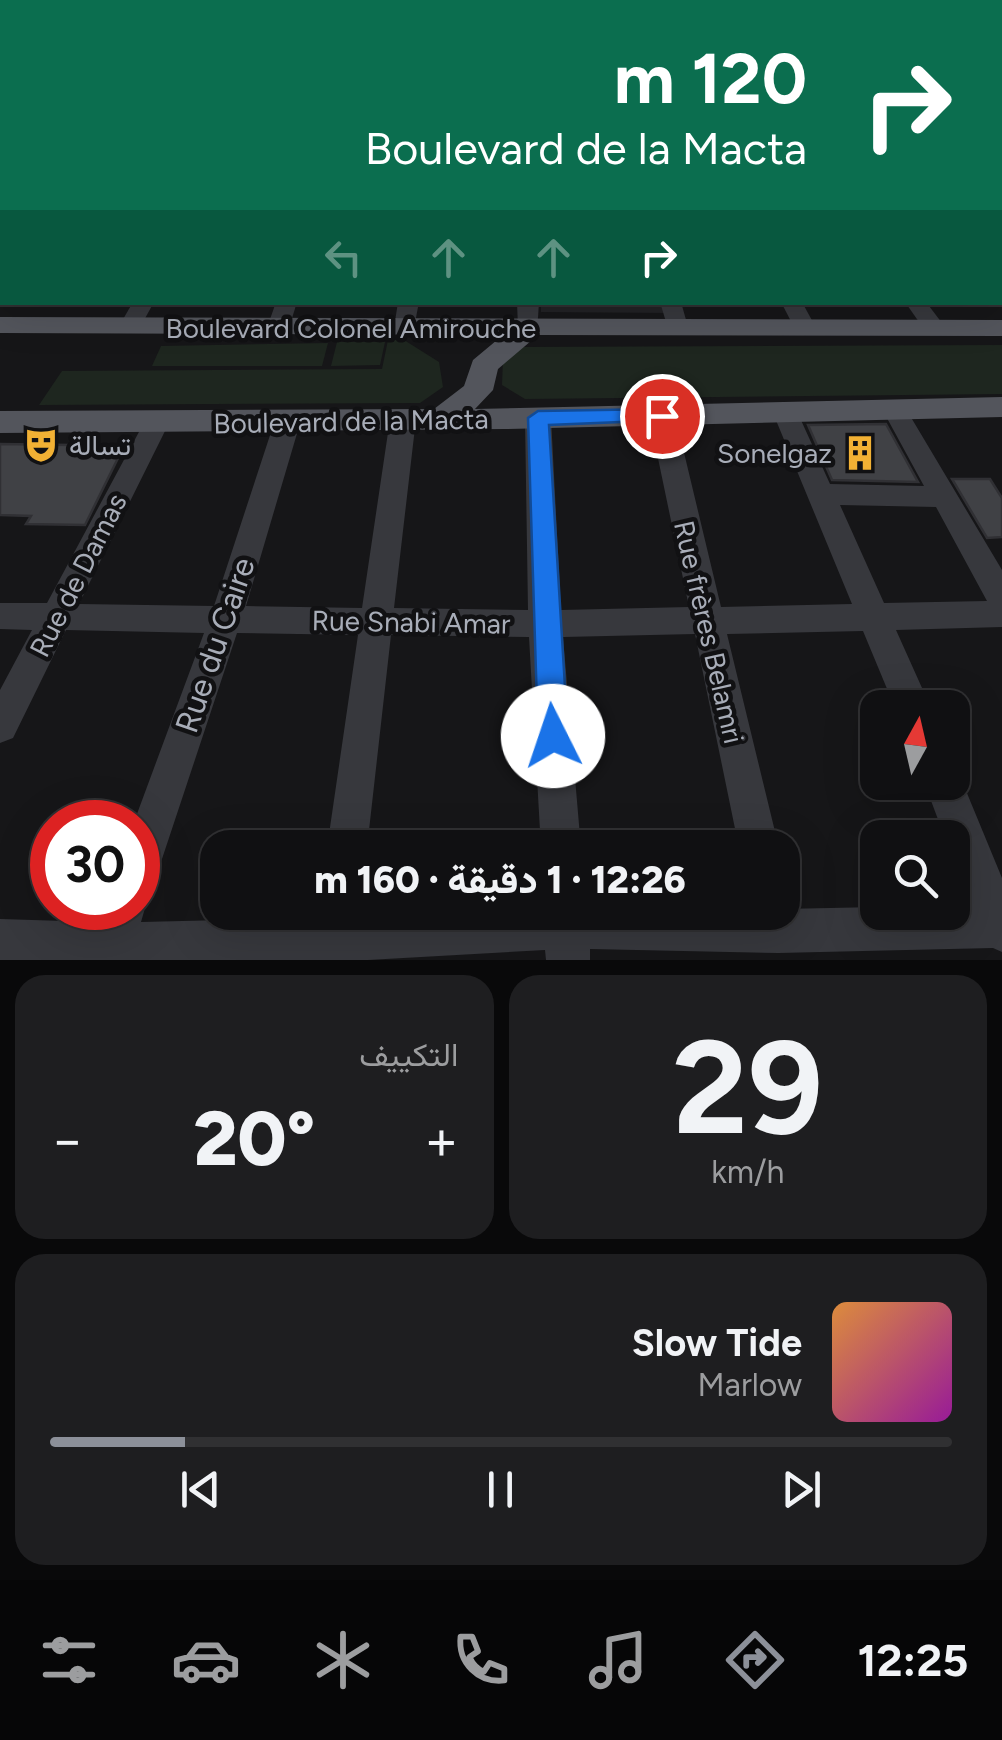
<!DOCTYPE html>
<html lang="ar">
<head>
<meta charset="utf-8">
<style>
	:root { --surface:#101012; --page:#1e1e20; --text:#f1f3f6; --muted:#9c9d9f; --line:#303032; --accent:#8c9099 }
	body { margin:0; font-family:Figtree,Vazirmatn,sans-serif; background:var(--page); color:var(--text); direction:rtl; height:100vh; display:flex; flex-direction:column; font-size:38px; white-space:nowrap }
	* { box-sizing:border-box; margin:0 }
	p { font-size:32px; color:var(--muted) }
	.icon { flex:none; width:55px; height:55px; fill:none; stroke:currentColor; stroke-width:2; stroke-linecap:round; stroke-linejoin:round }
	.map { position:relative; height:960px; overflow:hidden; direction:ltr }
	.sheet { display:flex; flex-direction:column; gap:15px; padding:15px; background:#09090a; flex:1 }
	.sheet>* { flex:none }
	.guide { position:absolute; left:0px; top:0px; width:1002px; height:305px; box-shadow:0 10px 40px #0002,0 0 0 2px var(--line); direction:rtl; background:#0b6e4f; color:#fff; overflow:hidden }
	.needle { width:65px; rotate:8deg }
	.tools { position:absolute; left:860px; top:690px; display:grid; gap:20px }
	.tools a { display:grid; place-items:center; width:110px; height:110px; border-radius:20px; background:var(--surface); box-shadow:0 10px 40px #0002,0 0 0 2px var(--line); font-size:50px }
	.speed { position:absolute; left:30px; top:800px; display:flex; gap:20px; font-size:50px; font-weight:700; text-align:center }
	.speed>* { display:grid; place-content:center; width:130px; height:130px; border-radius:50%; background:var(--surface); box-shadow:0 10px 40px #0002,0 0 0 2px var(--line); line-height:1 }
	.speed .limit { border:15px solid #d22; background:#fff; color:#111 }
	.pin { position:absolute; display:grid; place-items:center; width:85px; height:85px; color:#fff; margin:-42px; border:5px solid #fff; border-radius:50%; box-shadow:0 2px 10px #0007 }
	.me { position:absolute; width:110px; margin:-55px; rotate:356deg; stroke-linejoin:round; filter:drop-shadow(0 0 8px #0008) }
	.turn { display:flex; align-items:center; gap:35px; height:210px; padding:0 30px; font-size:45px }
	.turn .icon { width:130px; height:130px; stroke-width:2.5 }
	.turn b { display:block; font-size:70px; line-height:85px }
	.lanes { display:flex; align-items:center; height:95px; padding:0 30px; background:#0003; justify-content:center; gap:50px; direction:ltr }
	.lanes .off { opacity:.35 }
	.big { font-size:75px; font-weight:800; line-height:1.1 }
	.sheet .widget { flex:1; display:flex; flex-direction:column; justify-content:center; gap:15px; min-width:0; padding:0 35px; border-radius:30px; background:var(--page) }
	.sheet .dial { align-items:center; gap:0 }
	.dial b { font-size:130px; line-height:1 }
	.song { display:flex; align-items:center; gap:30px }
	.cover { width:120px; height:120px; border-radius:15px; background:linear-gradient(135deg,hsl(30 70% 55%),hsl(300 70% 35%)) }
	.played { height:10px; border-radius:5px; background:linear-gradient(90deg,var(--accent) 15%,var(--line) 15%) }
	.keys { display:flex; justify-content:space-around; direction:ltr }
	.heat { display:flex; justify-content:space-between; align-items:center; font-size:55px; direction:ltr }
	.sheet .tiles { flex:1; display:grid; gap:15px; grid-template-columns:1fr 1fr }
	.widget:last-child { grid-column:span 2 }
	.trip { position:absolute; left:200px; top:830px; width:600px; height:100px; border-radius:30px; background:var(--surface); box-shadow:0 10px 40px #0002,0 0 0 2px var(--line); font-weight:800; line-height:100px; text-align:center; direction:rtl }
	.tab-bar { display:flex; height:160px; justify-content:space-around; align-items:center; background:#060607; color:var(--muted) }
	.tab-bar .icon { width:70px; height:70px }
	.tab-bar .active { color:var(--accent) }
	.tab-bar b { font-size:45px; color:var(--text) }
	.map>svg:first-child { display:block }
</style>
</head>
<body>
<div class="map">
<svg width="1002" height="960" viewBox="0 0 1002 960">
	<rect width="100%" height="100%" fill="#161618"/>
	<path fill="#222225" d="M541,303H664L668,313L541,312Z"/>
	<g fill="#1e261f">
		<path d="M388,340H404L439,362L443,387L420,403L39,405L62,371L382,369Z"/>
		<path d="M337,342H385L380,365L331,366Z"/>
		<path d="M328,343L322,366H152L161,346Z"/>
		<path d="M1002,345V394L525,399L502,385L503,359L522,347Z"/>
	</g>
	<g fill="#404145" stroke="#303034" stroke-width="2.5">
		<path d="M886,424L918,482L832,480L808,425Z"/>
		<path d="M0,444L72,445L124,446L85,525L26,524L31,516L0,515Z"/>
		<path d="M952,479H990L1002,498V537L987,538Z"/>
	</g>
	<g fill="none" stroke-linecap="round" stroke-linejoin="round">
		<g fill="#37383d" fill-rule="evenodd">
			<path d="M0,0H12L0,7Z"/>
			<path d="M338,0H357L358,2H341Z"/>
			<path d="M884,0H896L897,2H886Z"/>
			<path d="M954,0H967L968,2H956Z"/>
			<rect x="1000" y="23" width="2" height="8"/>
			<rect x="0" y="25" width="2" height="6"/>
			<rect x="0" y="59" width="2" height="8"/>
			<path d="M2,156V167L0,168V157Z"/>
			<rect x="0" y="194" width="2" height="10"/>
			<path d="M133,302H154L137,333H121L118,328Z"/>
			<path d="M276,302H297L289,328L278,335L267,328Z"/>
			<path d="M398,302H419L413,333L405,335L394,328Z"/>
			<path d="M517,302H539L537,333L529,335L518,328Z"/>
			<path d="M660,302H681L688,327L685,332H669Z"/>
			<path d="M781,302H802L815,326L812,331H796Z"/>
			<path d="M905,302H926L945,327L942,332H926Z"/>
			<path d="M894,401L906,409L1002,570V627L896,630L931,708H895L863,631L727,634L779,848H739L695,634L563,637L581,848H541L529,637L391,635L367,848H327L358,635L237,633L159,868L153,883L138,889V822H134L204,633L66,630L13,738L0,743V690L32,630L0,629V603H47L147,417L156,415L169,423L79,604L214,606L275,420L288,412L301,420L246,606L362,608L390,419L403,411L416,419L394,608L528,610L525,418L538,410L551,418L561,610L689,607L649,415L662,407L675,415L721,607L852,604L773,413L786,405L795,407L830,484L924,486L882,409ZM840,505L936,507L987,601L884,603Z"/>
			<path d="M952,767L957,769L1002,878V952L993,948L778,953L590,949V960H546L545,950L368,960H0V919L97,922L103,908H138V892L145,908L141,922L314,918L315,912H358V917L434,912H782V909L878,907V912H952V905H971L952,857V838H945L924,782H952Z"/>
		</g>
		<g fill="#53555c" fill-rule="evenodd">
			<path d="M146,0H214L216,2H148Z"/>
			<path d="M550,0H570L572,2H552Z"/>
			<path d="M730,0H744L746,2H732Z"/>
			<path d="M1000,81H1002L1000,92Z"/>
			<rect x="1000" y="110" width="2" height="12"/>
			<rect x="1000" y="137" width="2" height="12"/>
			<path d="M1000,284L1002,285V302L1000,301Z"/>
			<path d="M0,317L1002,320V336L538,335L498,369L493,390L475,409L1002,397V417L505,429L0,433V411L434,409L464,386L473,360L503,335L0,333Z"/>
		</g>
	</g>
	<path fill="#1a73e8" stroke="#114b97" stroke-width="2.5" d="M662,409L669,411L672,416L669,420L549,425L568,736L564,746L553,750L543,746L538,736L528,418L538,411Z"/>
	<defs>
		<symbol id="theatre-bare" viewBox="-9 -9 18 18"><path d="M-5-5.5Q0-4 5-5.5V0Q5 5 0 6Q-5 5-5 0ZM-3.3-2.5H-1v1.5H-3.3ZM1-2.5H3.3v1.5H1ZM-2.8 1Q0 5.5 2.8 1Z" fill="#f2b134" stroke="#111113" stroke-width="2.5" paint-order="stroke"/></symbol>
		<symbol id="building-bare" viewBox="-9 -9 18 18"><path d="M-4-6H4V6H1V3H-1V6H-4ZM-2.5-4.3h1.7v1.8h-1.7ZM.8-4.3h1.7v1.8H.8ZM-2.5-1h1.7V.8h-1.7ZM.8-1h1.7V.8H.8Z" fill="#f2b134" stroke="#111113" stroke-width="2.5" paint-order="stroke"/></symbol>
	</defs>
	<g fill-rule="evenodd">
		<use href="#theatre-bare" x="16" y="420" width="50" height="50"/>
		<use href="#building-bare" x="835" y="428" width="50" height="50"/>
	</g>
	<g text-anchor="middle" stroke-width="9" stroke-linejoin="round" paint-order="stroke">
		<g font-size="28" fill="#a8adb8" stroke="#111113">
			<text x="351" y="338">Boulevard Colonel Amirouche</text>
			<text transform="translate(351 421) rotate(-1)" y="10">Boulevard de la Macta</text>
			<text transform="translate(78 575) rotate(-63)" y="10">Rue de Damas</text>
			<text transform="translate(411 622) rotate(1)" y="10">Rue Snabi Amar</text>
			<text transform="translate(709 632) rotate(77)" y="10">Rue frères Belamri</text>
		</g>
		<g font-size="28" fill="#a8adb8" stroke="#111113" text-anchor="start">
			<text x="69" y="455">تسالة</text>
			<text x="832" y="463" text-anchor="end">Sonelgaz</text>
		</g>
		<g font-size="32" fill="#a8adb8" stroke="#111113">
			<text transform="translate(215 645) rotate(-71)" y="11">Rue du Caire</text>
		</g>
	</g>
</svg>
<div class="tools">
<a><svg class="needle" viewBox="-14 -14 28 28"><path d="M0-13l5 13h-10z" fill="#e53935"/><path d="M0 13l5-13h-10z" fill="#9c9d9f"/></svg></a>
<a><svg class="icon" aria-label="search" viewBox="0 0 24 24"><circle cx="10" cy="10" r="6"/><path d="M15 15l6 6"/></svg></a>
</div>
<div class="speed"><div class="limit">30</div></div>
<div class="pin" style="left:662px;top:416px;background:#d93025"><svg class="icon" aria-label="arrive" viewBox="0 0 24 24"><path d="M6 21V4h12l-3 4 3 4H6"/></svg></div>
<svg class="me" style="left:553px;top:736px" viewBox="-20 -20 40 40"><circle r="19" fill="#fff"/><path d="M0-13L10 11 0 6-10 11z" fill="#1a73e8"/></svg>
<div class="trip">12:26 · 1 دقيقة · 160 m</div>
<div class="guide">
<div class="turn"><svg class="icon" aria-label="right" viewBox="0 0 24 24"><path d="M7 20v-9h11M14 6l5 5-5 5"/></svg><div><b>120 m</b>Boulevard de la Macta</div></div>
<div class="lanes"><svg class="icon off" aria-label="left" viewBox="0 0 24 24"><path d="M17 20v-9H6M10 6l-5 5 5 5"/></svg><svg class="icon off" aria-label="ahead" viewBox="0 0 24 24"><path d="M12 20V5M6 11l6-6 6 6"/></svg><svg class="icon off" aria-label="ahead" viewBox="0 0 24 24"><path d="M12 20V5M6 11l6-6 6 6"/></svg><svg class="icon" aria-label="right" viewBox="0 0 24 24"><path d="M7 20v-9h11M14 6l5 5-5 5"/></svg></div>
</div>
</div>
<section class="sheet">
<div class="tiles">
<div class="widget dial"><b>29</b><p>km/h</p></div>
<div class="widget"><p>التكييف</p>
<div class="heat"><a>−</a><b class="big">20°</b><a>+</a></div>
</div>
<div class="widget">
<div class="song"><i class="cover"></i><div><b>Slow Tide</b><p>Marlow</p></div></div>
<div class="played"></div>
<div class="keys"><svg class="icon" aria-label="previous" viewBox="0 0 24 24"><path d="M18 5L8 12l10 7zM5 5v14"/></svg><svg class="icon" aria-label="pause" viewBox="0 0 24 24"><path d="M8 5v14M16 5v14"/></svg><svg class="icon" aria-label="next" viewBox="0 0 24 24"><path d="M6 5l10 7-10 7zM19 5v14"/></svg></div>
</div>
</div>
</section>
<nav class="tab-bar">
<b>12:25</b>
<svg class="icon active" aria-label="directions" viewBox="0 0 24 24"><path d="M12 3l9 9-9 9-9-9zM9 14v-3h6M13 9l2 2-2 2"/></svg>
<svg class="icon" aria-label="music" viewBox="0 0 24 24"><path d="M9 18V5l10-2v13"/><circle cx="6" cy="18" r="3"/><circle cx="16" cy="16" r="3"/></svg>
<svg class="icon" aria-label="phone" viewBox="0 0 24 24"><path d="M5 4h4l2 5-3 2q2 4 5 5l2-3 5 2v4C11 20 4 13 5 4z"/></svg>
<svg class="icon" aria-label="climate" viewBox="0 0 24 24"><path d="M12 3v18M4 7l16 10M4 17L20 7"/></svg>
<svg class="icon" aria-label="car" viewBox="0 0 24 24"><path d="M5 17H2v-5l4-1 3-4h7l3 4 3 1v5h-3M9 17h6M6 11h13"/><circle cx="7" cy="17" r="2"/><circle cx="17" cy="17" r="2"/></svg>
<svg class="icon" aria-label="filters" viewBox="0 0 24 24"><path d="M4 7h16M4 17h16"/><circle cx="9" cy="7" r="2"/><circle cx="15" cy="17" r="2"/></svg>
</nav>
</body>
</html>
